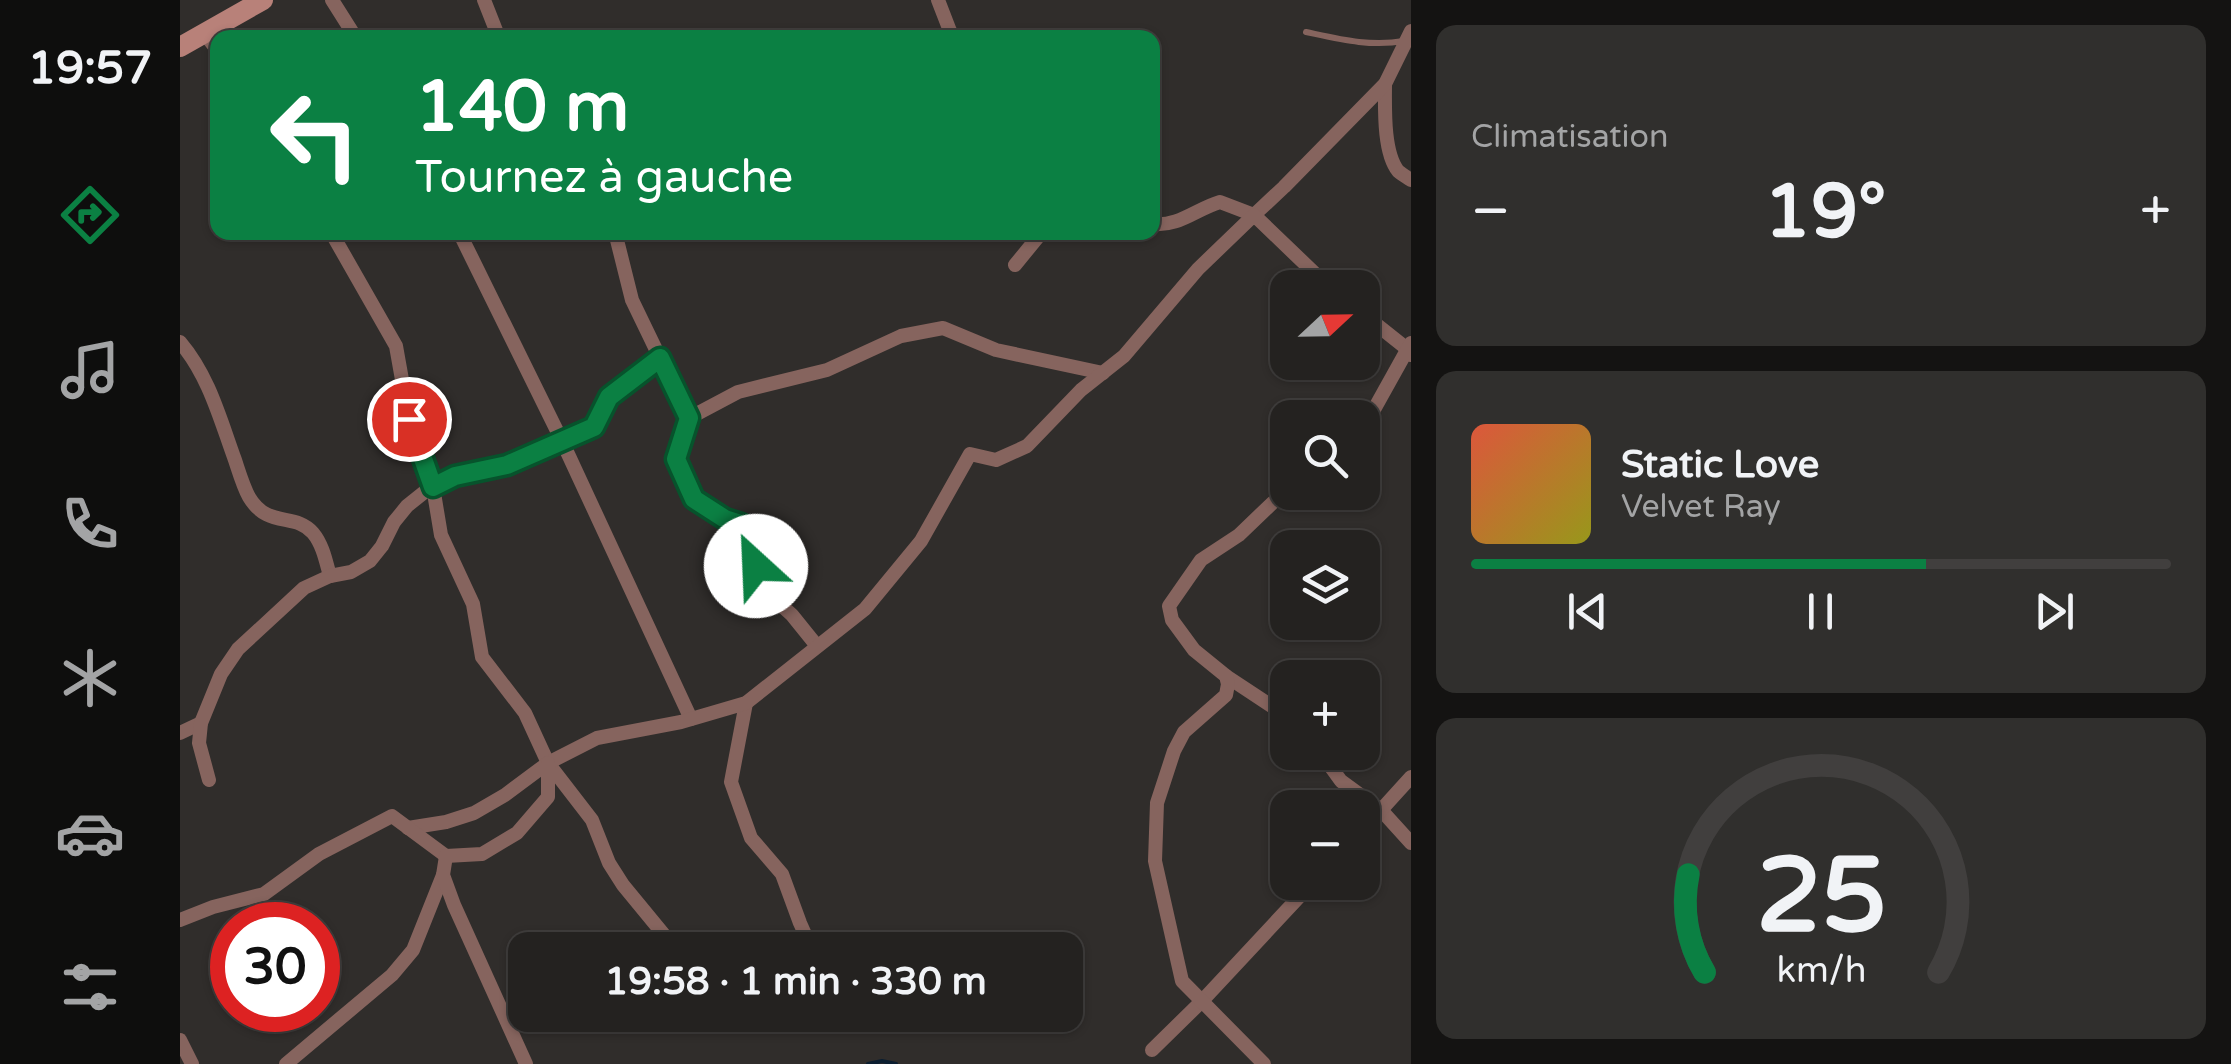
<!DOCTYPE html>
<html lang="fr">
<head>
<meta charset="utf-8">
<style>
	:root { --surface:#242220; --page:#302f2d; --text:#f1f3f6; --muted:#a3a4a5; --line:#413f3e; --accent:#0b8043 }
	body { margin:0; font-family:"Varela Round",sans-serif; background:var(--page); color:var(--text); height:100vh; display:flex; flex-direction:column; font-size:38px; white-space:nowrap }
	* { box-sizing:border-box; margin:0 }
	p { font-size:32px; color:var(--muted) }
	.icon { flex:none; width:55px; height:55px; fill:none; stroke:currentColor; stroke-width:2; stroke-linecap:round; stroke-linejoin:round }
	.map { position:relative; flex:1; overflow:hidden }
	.details { display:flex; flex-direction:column; gap:25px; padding:25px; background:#141312; width:820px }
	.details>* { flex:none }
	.hud { position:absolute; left:30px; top:30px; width:950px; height:210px; border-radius:20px; box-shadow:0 2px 8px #0004,0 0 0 2px var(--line); background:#0b8043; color:#fff; overflow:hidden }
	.needle { width:65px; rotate:68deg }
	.controls { position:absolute; left:1090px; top:270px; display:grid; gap:20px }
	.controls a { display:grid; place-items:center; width:110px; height:110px; border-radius:20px; background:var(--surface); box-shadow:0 2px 8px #0004,0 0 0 2px var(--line); font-size:50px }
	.speed { position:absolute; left:30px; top:902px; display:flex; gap:20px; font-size:50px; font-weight:700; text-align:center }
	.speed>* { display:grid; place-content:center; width:130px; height:130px; border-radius:50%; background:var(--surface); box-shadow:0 2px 8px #0004,0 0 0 2px var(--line); line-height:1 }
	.speed .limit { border:15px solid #d22; background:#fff; color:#111 }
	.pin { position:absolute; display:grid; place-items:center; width:85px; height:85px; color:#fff; margin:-42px; border:5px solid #fff; border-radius:50%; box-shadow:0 2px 10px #0007 }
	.me { position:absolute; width:110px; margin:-55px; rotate:335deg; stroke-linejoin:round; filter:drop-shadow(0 0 8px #0008) }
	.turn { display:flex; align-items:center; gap:35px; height:210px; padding:0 40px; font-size:45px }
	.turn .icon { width:130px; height:130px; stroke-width:2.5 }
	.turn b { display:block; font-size:70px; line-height:85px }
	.big { font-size:75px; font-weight:700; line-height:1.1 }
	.details .card { flex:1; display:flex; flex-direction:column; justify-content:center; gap:15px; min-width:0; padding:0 35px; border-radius:20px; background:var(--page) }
	.details .dial { align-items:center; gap:0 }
	.dial svg { height:260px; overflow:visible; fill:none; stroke:var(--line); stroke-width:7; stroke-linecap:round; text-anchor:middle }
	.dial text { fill:var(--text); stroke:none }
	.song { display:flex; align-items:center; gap:30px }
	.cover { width:120px; height:120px; border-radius:15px; background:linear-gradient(135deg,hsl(10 70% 55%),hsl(60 70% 35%)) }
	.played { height:10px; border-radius:5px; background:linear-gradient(90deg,var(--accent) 65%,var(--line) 65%) }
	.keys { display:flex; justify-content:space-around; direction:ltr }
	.heat { display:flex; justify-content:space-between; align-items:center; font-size:55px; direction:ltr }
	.trip { position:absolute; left:328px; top:932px; width:575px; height:100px; border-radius:20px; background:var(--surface); box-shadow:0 2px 8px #0004,0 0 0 2px var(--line); font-weight:700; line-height:100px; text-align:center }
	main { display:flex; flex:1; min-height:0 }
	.tabs { display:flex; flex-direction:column; width:180px; justify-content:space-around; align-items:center; background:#0e0e0d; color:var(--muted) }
	.tabs .icon { width:70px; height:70px }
	.tabs .current { color:var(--accent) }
	.tabs b { font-size:45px; color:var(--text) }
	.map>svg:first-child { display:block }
</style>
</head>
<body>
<main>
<nav class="tabs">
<b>19:57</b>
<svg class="icon current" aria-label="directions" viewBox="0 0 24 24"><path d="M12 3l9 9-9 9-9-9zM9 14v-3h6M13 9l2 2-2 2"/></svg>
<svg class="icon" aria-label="music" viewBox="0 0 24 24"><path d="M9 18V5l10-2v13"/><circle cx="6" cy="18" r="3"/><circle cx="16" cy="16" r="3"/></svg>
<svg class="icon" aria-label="phone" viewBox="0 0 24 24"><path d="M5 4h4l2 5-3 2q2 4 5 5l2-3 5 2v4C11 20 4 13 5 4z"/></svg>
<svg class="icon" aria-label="climate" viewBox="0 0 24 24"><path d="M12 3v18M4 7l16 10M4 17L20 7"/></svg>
<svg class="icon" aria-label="car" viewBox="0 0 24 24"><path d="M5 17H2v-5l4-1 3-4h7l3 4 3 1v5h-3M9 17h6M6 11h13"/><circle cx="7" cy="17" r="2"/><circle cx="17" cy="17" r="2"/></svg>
<svg class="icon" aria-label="filters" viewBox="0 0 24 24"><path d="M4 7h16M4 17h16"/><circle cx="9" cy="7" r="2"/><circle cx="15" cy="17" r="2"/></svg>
</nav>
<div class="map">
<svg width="1231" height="1064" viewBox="0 0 1231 1064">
	<rect width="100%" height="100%" fill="#302d2b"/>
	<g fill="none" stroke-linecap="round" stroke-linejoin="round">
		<path stroke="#0b1e30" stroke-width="4" d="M688,1064L702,1061L716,1064"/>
		<path stroke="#86645e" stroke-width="6" d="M1126,32C1159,39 1190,47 1224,41"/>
		<g stroke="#86645e" stroke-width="14">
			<path d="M152,0L176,38"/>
			<path d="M304,0L319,38"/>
			<path d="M758,0L770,31L776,38"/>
			<path d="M24,33L38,51"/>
			<path d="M1205,84C1205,107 1203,152 1218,171C1219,172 1229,179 1231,180"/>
			<path d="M972,224C999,227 1016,209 1040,202L1074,215L1104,187L1205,84L1231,31"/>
			<path d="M151,232L216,346L229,419L253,487L261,535L293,604L302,657L345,713L368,763L412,820L429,863L443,885L494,947L500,950"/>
			<path d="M279,232L382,441L511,719"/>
			<path d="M435,232L452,300L509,418L496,459L513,499L545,519L561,524L581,587L612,615L637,646"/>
			<path d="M835,265L862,232"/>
			<path d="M1182,313L1226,348L1231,355"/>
			<path d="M0,342C29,376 40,419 55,460C59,472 63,486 69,497C88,529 115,512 133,533C143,545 146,562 150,576"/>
			<path d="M509,418L558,392L647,370L721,336L763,328L816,350L923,373"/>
			<path d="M1182,431L1231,343"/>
			<path d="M1046,676L1108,717"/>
			<path d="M566,703L551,782L571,838L602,874L620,923L632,950"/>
			<path d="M0,733L21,723"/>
			<path d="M1140,752L1161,781L1202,811L1231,843"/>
			<path d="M29,780L19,743L21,723L41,674L58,649L124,588L150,576L171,572L190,561L202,546L214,522L227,506L247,490L275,476L327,465L414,427L429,397L480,358"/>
			<path d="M228,828L266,822L294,813L325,795L368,763L417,738L501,722L566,703L685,609L741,541L790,454L816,460L847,446L901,390L944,356L1018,269L1074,215L1150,288"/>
			<path d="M1182,831L1231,777"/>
			<path d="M0,920L33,907L84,894L139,854L212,816L266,856"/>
			<path d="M0,1040L12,1064"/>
			<path d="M972,1050L1022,1001L1133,882"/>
			<path d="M106,1064L212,975L233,950L263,875"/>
			<path d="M346,1064L274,905L263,875L266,856L302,854L337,833L368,797V763"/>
			<path d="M1084,1064L1002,981L975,861L977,803L994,751L1004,732L1046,695L1048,684L1046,676L1014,650L992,620L989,606L1021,560L1059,535L1108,488"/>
		</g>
		<path stroke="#b88179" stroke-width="20" d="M0,47L83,0"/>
	</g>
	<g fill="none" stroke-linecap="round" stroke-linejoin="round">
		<defs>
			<path id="route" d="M229,419L253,487L275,476L327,465L414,427L429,397L480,358L509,418L496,459L514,499L545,519L561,524L576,566"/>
		</defs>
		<use href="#route" stroke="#07532c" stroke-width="25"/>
		<use href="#route" stroke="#0b8043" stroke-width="18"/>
	</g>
</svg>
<div class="controls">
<a><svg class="needle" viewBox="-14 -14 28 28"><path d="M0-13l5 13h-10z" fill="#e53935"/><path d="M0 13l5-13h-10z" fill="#a3a4a5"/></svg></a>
<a><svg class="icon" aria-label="search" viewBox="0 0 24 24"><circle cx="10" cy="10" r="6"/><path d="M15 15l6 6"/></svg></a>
<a><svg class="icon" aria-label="layers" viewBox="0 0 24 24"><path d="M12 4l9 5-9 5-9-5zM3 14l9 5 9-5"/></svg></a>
<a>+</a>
<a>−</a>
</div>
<div class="speed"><div class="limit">30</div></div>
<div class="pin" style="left:229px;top:419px;background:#d93025"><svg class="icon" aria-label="arrive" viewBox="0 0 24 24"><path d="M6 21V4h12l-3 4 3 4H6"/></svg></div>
<svg class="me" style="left:576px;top:566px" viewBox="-20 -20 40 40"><circle r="19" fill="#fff"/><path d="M0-13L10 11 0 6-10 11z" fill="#0b8043"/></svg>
<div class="trip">19:58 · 1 min · 330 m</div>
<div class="hud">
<div class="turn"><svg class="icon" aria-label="left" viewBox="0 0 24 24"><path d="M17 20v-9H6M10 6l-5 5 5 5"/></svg><div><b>140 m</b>Tournez à gauche</div></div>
</div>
</div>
<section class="details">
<div class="card"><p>Climatisation</p>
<div class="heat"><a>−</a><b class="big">19°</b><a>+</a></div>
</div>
<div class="card">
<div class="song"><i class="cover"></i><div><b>Static Love</b><p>Velvet Ray</p></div></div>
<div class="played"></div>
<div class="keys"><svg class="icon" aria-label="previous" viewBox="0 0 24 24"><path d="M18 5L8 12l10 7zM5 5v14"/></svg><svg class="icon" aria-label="pause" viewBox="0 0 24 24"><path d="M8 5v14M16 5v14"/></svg><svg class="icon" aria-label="next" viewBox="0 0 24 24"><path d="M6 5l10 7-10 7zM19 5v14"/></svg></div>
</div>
<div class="card dial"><svg viewBox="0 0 100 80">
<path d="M14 69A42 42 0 1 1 86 69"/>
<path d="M14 69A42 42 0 0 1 9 39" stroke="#0b8043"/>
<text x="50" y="56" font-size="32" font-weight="700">25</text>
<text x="50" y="72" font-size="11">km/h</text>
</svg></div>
</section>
</main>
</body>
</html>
